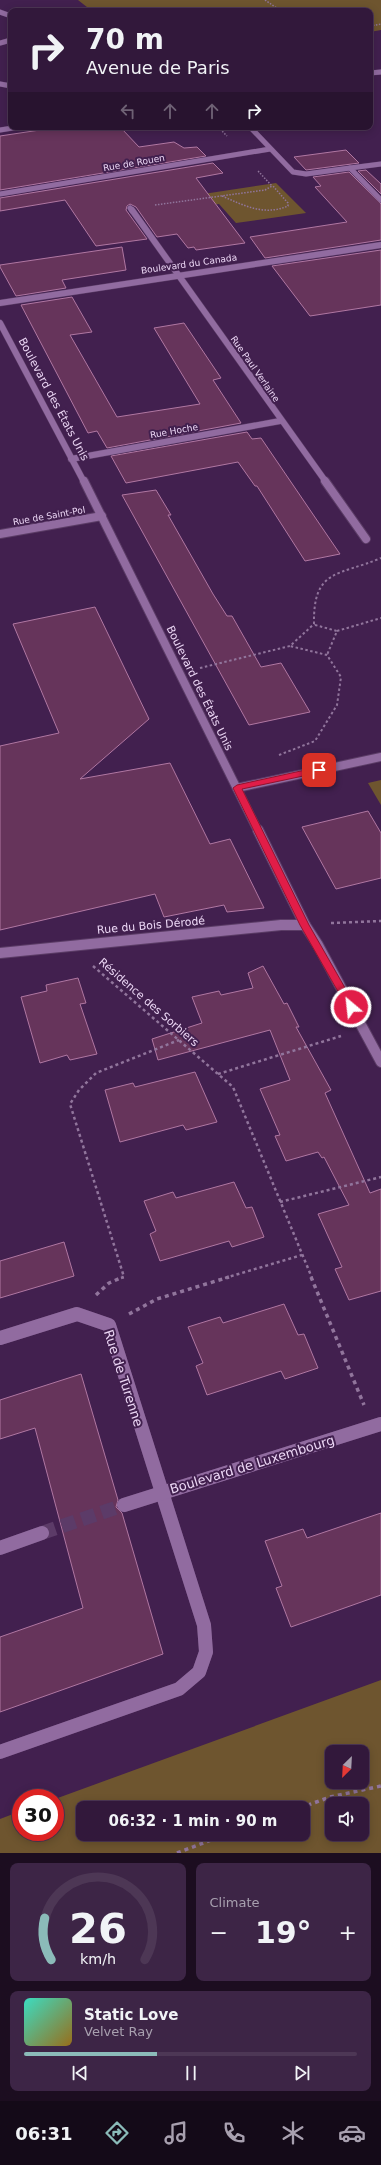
<!DOCTYPE html>
<html lang="en">
<head>
<meta charset="utf-8">
<style>
	:root { --surface:#32183b; --page:#3d2546; --text:#f1f3f6; --muted:#a8a0af; --line:#4d3755; --accent:#8bbbb9 }
	body { margin:0; font-family:"DejaVu Sans",sans-serif; background:var(--page); color:var(--text); height:100vh; display:flex; flex-direction:column; font-size:15px; white-space:nowrap }
	* { box-sizing:border-box; margin:0 }
	p { font-size:13px; color:var(--muted) }
	.icon { flex:none; width:22px; height:22px; fill:none; stroke:currentColor; stroke-width:2; stroke-linecap:round; stroke-linejoin:round }
	.map { position:relative; height:1853px; overflow:hidden }
	.drawer { display:flex; flex-direction:column; gap:10px; padding:10px; background:#1c0d20; flex:1 }
	.drawer>* { flex:none }
	.guide { position:absolute; left:8px; top:8px; width:365px; height:122px; border-radius:8px; box-shadow:0 2px 10px #0003,0 0 0 1px var(--line); background:#32183b; color:var(--text); overflow:hidden }
	.needle { width:26px; rotate:204deg }
	.fabs { position:absolute; left:325px; top:1745px; display:grid; gap:8px }
	.fabs a { display:grid; place-items:center; width:44px; height:44px; border-radius:8px; background:var(--surface); box-shadow:0 2px 10px #0003,0 0 0 1px var(--line); font-size:20px }
	.speed { position:absolute; left:12px; top:1789px; display:flex; gap:8px; font-size:20px; font-weight:700; text-align:center }
	.speed>* { display:grid; place-content:center; width:52px; height:52px; border-radius:50%; background:var(--surface); box-shadow:0 2px 10px #0003,0 0 0 1px var(--line); line-height:1 }
	.speed .limit { border:6px solid #d22; background:#fff; color:#111 }
	.pin { position:absolute; display:grid; place-items:center; width:34px; height:34px; color:#fff; margin:-17px; border-radius:8px; box-shadow:0 2px 6px #0006 }
	.me { position:absolute; width:44px; margin:-22px; rotate:332deg; stroke-linejoin:round; filter:drop-shadow(0 0 3px #0008) }
	.turn { display:flex; align-items:center; gap:14px; height:84px; padding:0 12px; font-size:18px }
	.turn .icon { width:52px; height:52px; stroke-width:2.5 }
	.turn b { display:block; font-size:28px; line-height:34px }
	.lanes { display:flex; align-items:center; height:38px; padding:0 12px; background:#0003; justify-content:center; gap:20px; direction:ltr }
	.lanes .off { opacity:.35 }
	.big { font-size:30px; font-weight:700; line-height:1.1 }
	.drawer .widget { flex:1; display:flex; flex-direction:column; justify-content:center; gap:6px; min-width:0; padding:0 14px; border-radius:8px; background:var(--page) }
	.drawer .dial { align-items:center; gap:0 }
	.dial svg { height:104px; overflow:visible; fill:none; stroke:var(--line); stroke-width:7; stroke-linecap:round; text-anchor:middle }
	.dial text { fill:var(--text); stroke:none }
	.song { display:flex; align-items:center; gap:12px }
	.cover { width:48px; height:48px; border-radius:6px; background:linear-gradient(135deg,hsl(170 70% 55%),hsl(40 70% 35%)) }
	.played { height:4px; border-radius:2px; background:linear-gradient(90deg,var(--accent) 40%,var(--line) 40%) }
	.keys { display:flex; justify-content:space-around; direction:ltr }
	.heat { display:flex; justify-content:space-between; align-items:center; font-size:22px; direction:ltr }
	.drawer .tiles { flex:1; display:grid; gap:10px; grid-template-columns:1fr 1fr }
	.widget:last-child { grid-column:span 2 }
	.trip { position:absolute; left:76px; top:1801px; width:234px; height:40px; border-radius:8px; background:var(--surface); box-shadow:0 2px 10px #0003,0 0 0 1px var(--line); font-weight:700; line-height:40px; text-align:center }
	.tab-bar { display:flex; height:64px; justify-content:space-around; align-items:center; background:#140a18; color:var(--muted) }
	.tab-bar .icon { width:28px; height:28px }
	.tab-bar .on { color:var(--accent) }
	.tab-bar b { font-size:18px; color:var(--text) }
	.map>svg:first-child { display:block }
</style>
</head>
<body>
<div class="map">
<svg width="381" height="1853" viewBox="0 0 381 1853">
	<rect width="100%" height="100%" fill="#42204f"/>
	<g fill="#6e552f" fill-rule="evenodd">
		<path d="M78,0H381V30L370,32V11H92Z"/>
		<path d="M276,183L306,213L236,223L219,204L153,213L144,203Z"/>
		<path d="M381,780V805L368,783Z"/>
		<path d="M381,1680V1853H0V1819L21,1811V1832H55V1799ZM332,1752H362V1782H332ZM332,1804H362V1834H332ZM83,1808H303V1834H83Z"/>
	</g>
	<g fill="#66345b" stroke="#b077a2">
		<path d="M60,127H110L113,130L122,129L139,147L174,142L184,148L197,147L206,156L0,190V136Z"/>
		<path d="M346,150L359,163L306,170L294,157Z"/>
		<path d="M213,163L223,173L196,178L245,243L196,250L194,247L188,248L177,234L157,237L136,207L130,204L127,206L126,210L147,239L96,246L65,200L0,211V198Z"/>
		<path d="M366,170L381,184V194L358,171Z"/>
		<path d="M349,172L381,204V240L265,258L250,237L347,222L315,187L321,186L313,177Z"/>
		<path d="M122,247L126,270L62,280L66,288L16,296L0,267V265Z"/>
		<path d="M381,250V305L310,316L272,266Z"/>
		<path d="M72,297L92,332L70,335L117,417L200,404L154,328L184,323L221,378L213,380L241,423L107,448L97,431L88,433L21,305Z"/>
		<path d="M247,432L252,439L261,438L340,554L305,561L257,486H255L238,462L126,483L111,456Z"/>
		<path d="M156,490L171,515H168L213,594L227,616H232L261,667L281,663L310,712L249,725L122,495Z"/>
		<path d="M95,607L149,719L80,779L170,763L210,844L230,839L264,908L227,912L224,905L164,917L155,894L0,930V746L59,733L13,624Z"/>
		<path d="M368,811L381,833V878L336,889L302,827Z"/>
		<path d="M263,966L284,1004L287,1003L299,1027H296L331,1090L325,1093L370,1193L381,1189V1291L349,1300L335,1269L342,1267L318,1214L349,1205L324,1157L322,1158L318,1152L286,1161L275,1136L280,1135L260,1089L290,1080L270,1030L158,1060L152,1039L202,1023L192,997L219,991L221,995L253,988L248,973Z"/>
		<path d="M78,978L86,1003L80,1004L97,1054L70,1060L67,1055L40,1063L21,997L47,991L46,985Z"/>
		<path d="M195,1072L217,1122L186,1130L183,1125L120,1142L105,1090L133,1083L135,1087Z"/>
		<path d="M234,1182L246,1208L252,1207L264,1237L232,1247L229,1241L160,1261L150,1234L156,1231L144,1201L173,1192L176,1198Z"/>
		<path d="M64,1242L74,1276L0,1298V1261Z"/>
		<path d="M284,1304L298,1335L304,1334L318,1368L285,1379L281,1371L207,1395L196,1366L203,1363L188,1327L220,1317L223,1323Z"/>
		<path d="M81,1374L118,1500L116,1507L122,1513L163,1654L0,1712V1637L83,1608L35,1428L0,1439V1400Z"/>
		<path d="M381,1513V1595L291,1627L276,1588L282,1586L265,1541L303,1529L307,1538Z"/>
	</g>
	<g fill="none" stroke-linecap="round" stroke-linejoin="round">
		<path stroke="#5c3b68" stroke-width="14" stroke-dasharray="14 7" stroke-linecap="butt" d="M42,1533L124,1505"/>
		<defs>
			<g id="minor-far4">
				<path d="M0,12L11,16"/>
				<path d="M0,43L11,40"/>
				<path d="M370,73L381,72"/>
				<path d="M0,84L11,86"/>
				<path d="M250,127L293,172L306,174L350,168"/>
				<path d="M0,130L19,127"/>
				<path d="M381,164L350,168L381,200"/>
				<path d="M0,194L270,149"/>
				<path d="M130,208L132,211"/>
			</g>
			<g id="minor-far3">
				<path d="M132,210L326,482"/>
				<path d="M0,303L381,245"/>
				<path d="M0,323L84,482"/>
				<path d="M71,459L280,421"/>
			</g>
			<g id="minor-far2">
				<path d="M84,481L258,831"/>
				<path d="M325,481L366,539"/>
				<path d="M0,534L102,516"/>
				<path d="M237,788L381,757"/>
			</g>
			<g id="minor-far1">
				<path d="M258,830L305,925L318,945L381,1062"/>
				<path d="M0,953L281,925H305"/>
			</g>
			<g id="minor">
				<path d="M0,1338L77,1314L109,1325L204,1625L206,1652L199,1672L179,1689L0,1752"/>
				<path d="M124,1505L381,1424"/>
				<path d="M0,1548L42,1533"/>
			</g>
		</defs>
		<use href="#minor-far4" stroke="#5b3c66" stroke-width="5.5"/>
		<use href="#minor-far3" stroke="#5b3c66" stroke-width="7"/>
		<use href="#minor-far2" stroke="#5b3c66" stroke-width="10"/>
		<use href="#minor-far1" stroke="#5b3c66" stroke-width="12"/>
		<use href="#minor" stroke="#5b3c66" stroke-width="14"/>
		<g stroke="#91759c" stroke-width="1.5" stroke-dasharray="1.5 1.5" stroke-linecap="butt">
			<path d="M265,0L281,11"/>
			<path d="M370,26L381,24"/>
			<path d="M218,127L227,136"/>
			<path d="M222,196C245,206 264,216 288,206V203L273,186"/>
			<path d="M155,205L265,190L272,186L258,171"/>
		</g>
		<g stroke="#91759c" stroke-width="2" stroke-dasharray="2.5 2.5" stroke-linecap="butt">
			<path d="M315,625L337,631L327,655"/>
			<path d="M337,631L381,618"/>
			<path d="M200,668L290,646L314,624C313,568 339,576 381,558"/>
			<path d="M279,755L315,741L337,705L341,677L327,655L290,646"/>
		</g>
		<g stroke="#91759c" stroke-width="2.5" stroke-dasharray="3 3" stroke-linecap="butt">
			<path d="M331,923L381,921"/>
			<path d="M93,966L233,1087L312,1278"/>
			<path d="M218,1074L341,1036"/>
			<path d="M280,1202L381,1177"/>
			<path d="M121,1278L124,1277L70,1104L79,1090L96,1073L179,1040"/>
			<path d="M225,1278L302,1255"/>
		</g>
		<g stroke="#91759c" stroke-width="3.5" stroke-dasharray="4 4" stroke-linecap="butt">
			<path d="M311,1277L364,1405"/>
			<path d="M96,1295L109,1283L123,1277"/>
			<path d="M129,1314L157,1299L229,1277"/>
			<path d="M300,1808L330,1797L381,1786"/>
			<path d="M177,1853L227,1834"/>
		</g>
		<use href="#minor-far4" stroke="#916ba0" stroke-width="5"/>
		<use href="#minor-far3" stroke="#916ba0" stroke-width="6"/>
		<use href="#minor-far2" stroke="#916ba0" stroke-width="8"/>
		<use href="#minor-far1" stroke="#916ba0" stroke-width="10"/>
		<use href="#minor" stroke="#916ba0" stroke-width="14"/>
	</g>
	<path fill="#e11d48" stroke="#92132f" d="M319,767L323,770L322,772L242,789L309,925L356,1007L351,1011L348,1009L300,925L233,788L237,785Z"/>
	<g text-anchor="middle" stroke-width="4" stroke-linejoin="round" paint-order="stroke">
		<g font-size="9" fill="#ecd7f5" stroke="#42204f">
			<text transform="translate(134 163) rotate(-10)" y="3">Rue de Rouen</text>
			<text transform="translate(189 264) rotate(-8)" y="3">Boulevard du Canada</text>
			<text transform="translate(255 369) rotate(55)" y="3">Rue Paul Verlaine</text>
			<text transform="translate(174 431) rotate(-10)" y="3">Rue Hoche</text>
			<text transform="translate(49 516) rotate(-10)" y="3">Rue de Saint-Pol</text>
		</g>
		<g font-size="11" fill="#ecd7f5" stroke="#42204f">
			<text transform="translate(54 399) rotate(62)" y="4">Boulevard des États Unis</text>
			<text transform="translate(200 688) rotate(64)" y="4">Boulevard des États Unis</text>
			<text transform="translate(151 925) rotate(-5)" y="4">Rue du Bois Dérodé</text>
			<text transform="translate(149 1002) rotate(41)" y="4">Résidence des Sorbiers</text>
		</g>
		<g font-size="13" fill="#ecd7f5" stroke="#42204f">
			<text transform="translate(124 1378) rotate(72)" y="5">Rue de Turenne</text>
			<text transform="translate(252 1464) rotate(-17)" y="5">Boulevard de Luxembourg</text>
		</g>
	</g>
</svg>
<div class="fabs">
<a><svg class="needle" viewBox="-14 -14 28 28"><path d="M0-13l5 13h-10z" fill="#e53935"/><path d="M0 13l5-13h-10z" fill="#a8a0af"/></svg></a>
<a><svg class="icon" aria-label="sound" viewBox="0 0 24 24"><path d="M4 9h4l5-4v14l-5-4H4zM17 9q2 3 0 6"/></svg></a>
</div>
<div class="speed"><div class="limit">30</div></div>
<div class="pin" style="left:319px;top:770px;background:#d93025"><svg class="icon" aria-label="arrive" viewBox="0 0 24 24"><path d="M6 21V4h12l-3 4 3 4H6"/></svg></div>
<svg class="me" style="left:351px;top:1007px" viewBox="-20 -20 40 40"><circle r="17" fill="#e11d48" stroke="#fff" stroke-width="3"/><path d="M0-11L8 9 0 5-8 9z" fill="#fff"/></svg>
<div class="trip">06:32 · 1 min · 90 m</div>
<div class="guide">
<div class="turn"><svg class="icon" aria-label="right" viewBox="0 0 24 24"><path d="M7 20v-9h11M14 6l5 5-5 5"/></svg><div><b>70 m</b>Avenue de Paris</div></div>
<div class="lanes"><svg class="icon off" aria-label="left" viewBox="0 0 24 24"><path d="M17 20v-9H6M10 6l-5 5 5 5"/></svg><svg class="icon off" aria-label="ahead" viewBox="0 0 24 24"><path d="M12 20V5M6 11l6-6 6 6"/></svg><svg class="icon off" aria-label="ahead" viewBox="0 0 24 24"><path d="M12 20V5M6 11l6-6 6 6"/></svg><svg class="icon" aria-label="right" viewBox="0 0 24 24"><path d="M7 20v-9h11M14 6l5 5-5 5"/></svg></div>
</div>
</div>
<section class="drawer">
<div class="tiles">
<div class="widget dial"><svg viewBox="0 0 100 80">
<path d="M14 69A42 42 0 1 1 86 69"/>
<path d="M14 69A42 42 0 0 1 9 37" stroke="#8bbbb9"/>
<text x="50" y="56" font-size="32" font-weight="700">26</text>
<text x="50" y="72" font-size="11">km/h</text>
</svg></div>
<div class="widget"><p>Climate</p>
<div class="heat"><a>−</a><b class="big">19°</b><a>+</a></div>
</div>
<div class="widget">
<div class="song"><i class="cover"></i><div><b>Static Love</b><p>Velvet Ray</p></div></div>
<div class="played"></div>
<div class="keys"><svg class="icon" aria-label="previous" viewBox="0 0 24 24"><path d="M18 5L8 12l10 7zM5 5v14"/></svg><svg class="icon" aria-label="pause" viewBox="0 0 24 24"><path d="M8 5v14M16 5v14"/></svg><svg class="icon" aria-label="next" viewBox="0 0 24 24"><path d="M6 5l10 7-10 7zM19 5v14"/></svg></div>
</div>
</div>
</section>
<nav class="tab-bar">
<b>06:31</b>
<svg class="icon on" aria-label="directions" viewBox="0 0 24 24"><path d="M12 3l9 9-9 9-9-9zM9 14v-3h6M13 9l2 2-2 2"/></svg>
<svg class="icon" aria-label="music" viewBox="0 0 24 24"><path d="M9 18V5l10-2v13"/><circle cx="6" cy="18" r="3"/><circle cx="16" cy="16" r="3"/></svg>
<svg class="icon" aria-label="phone" viewBox="0 0 24 24"><path d="M5 4h4l2 5-3 2q2 4 5 5l2-3 5 2v4C11 20 4 13 5 4z"/></svg>
<svg class="icon" aria-label="climate" viewBox="0 0 24 24"><path d="M12 3v18M4 7l16 10M4 17L20 7"/></svg>
<svg class="icon" aria-label="car" viewBox="0 0 24 24"><path d="M5 17H2v-5l4-1 3-4h7l3 4 3 1v5h-3M9 17h6M6 11h13"/><circle cx="7" cy="17" r="2"/><circle cx="17" cy="17" r="2"/></svg>
</nav>
</body>
</html>
